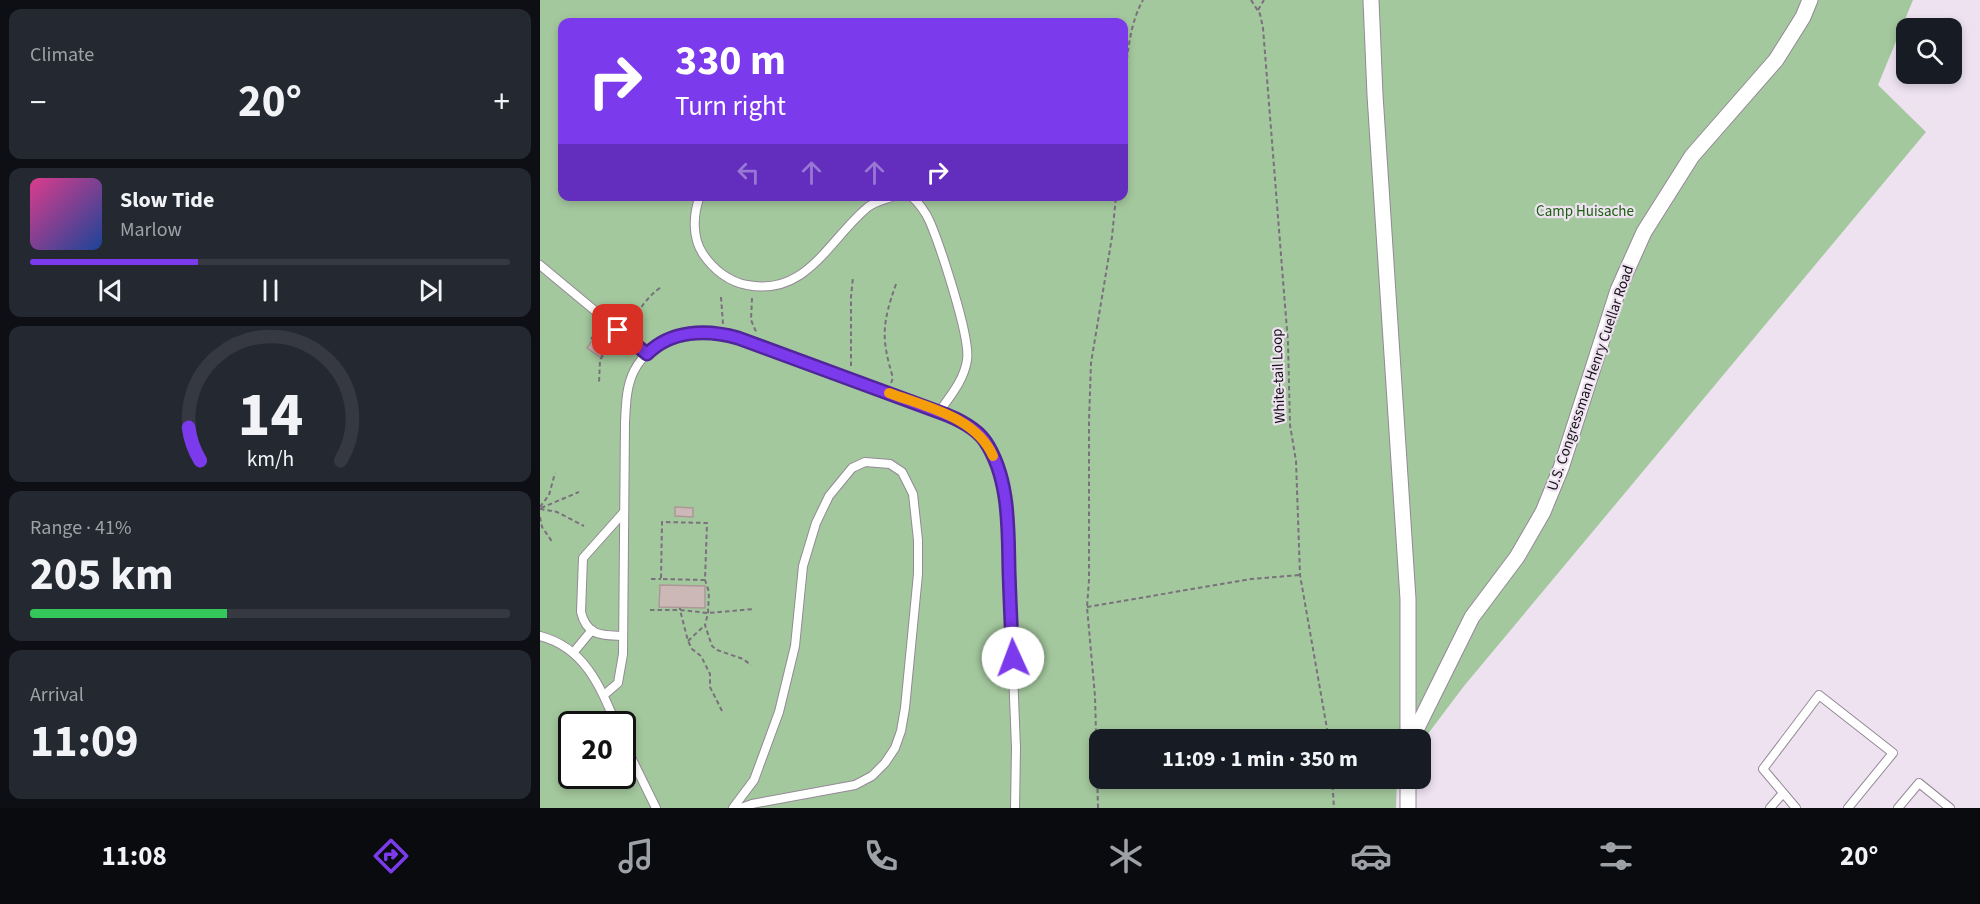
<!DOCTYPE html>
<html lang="en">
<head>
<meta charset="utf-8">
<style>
	:root { --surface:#171b24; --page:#242831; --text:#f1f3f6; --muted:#9ea1a6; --line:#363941; --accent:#7c3aed }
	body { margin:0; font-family:"Source Sans 3",sans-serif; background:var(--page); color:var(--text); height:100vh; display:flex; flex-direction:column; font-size:22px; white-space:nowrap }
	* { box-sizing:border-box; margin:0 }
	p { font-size:20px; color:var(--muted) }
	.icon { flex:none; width:33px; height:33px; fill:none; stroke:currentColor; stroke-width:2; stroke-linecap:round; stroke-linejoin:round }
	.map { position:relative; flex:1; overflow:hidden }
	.sheet { display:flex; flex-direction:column; gap:9px; padding:9px; background:#0d0f14; width:540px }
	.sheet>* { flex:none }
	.top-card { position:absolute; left:18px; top:18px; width:570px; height:183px; border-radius:12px; box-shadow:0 3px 9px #0003; background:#7c3aed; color:#fff; overflow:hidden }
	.controls { position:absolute; left:1356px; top:18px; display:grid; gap:12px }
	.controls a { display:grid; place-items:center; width:66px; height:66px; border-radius:12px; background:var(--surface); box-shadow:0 3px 9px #0003; font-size:30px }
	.speed { position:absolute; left:18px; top:711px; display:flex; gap:12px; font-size:30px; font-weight:700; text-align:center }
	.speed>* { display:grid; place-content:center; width:78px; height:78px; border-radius:50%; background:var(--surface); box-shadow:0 3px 9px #0003; line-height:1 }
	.speed .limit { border:3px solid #111; border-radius:9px; background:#fff; color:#111 }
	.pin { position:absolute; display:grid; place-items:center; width:51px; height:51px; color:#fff; margin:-26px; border-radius:12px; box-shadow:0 3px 9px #0006 }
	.me { position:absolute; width:66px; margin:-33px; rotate:358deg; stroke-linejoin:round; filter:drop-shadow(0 0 4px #0008) }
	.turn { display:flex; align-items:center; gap:21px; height:126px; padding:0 18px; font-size:27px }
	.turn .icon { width:78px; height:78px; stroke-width:2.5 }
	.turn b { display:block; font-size:42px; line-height:51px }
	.lanes { display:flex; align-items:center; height:57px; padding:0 18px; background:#0003; justify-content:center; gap:30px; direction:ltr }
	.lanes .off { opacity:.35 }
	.big { font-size:45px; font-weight:700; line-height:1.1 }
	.sheet .tile { flex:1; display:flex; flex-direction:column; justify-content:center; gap:9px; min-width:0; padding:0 21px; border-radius:12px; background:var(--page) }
	.sheet .dial { align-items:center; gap:0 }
	.dial svg { height:156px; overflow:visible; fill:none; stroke:var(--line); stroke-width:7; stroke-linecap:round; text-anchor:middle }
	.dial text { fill:var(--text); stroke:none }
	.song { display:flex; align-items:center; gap:18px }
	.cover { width:72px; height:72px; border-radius:9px; background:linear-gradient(135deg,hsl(330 70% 55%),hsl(220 70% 35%)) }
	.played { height:6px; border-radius:3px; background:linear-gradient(90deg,var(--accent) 35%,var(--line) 35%) }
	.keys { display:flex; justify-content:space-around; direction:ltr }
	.heat { display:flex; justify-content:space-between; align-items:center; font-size:33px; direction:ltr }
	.charge { height:9px; border-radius:4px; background:linear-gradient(90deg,#34c759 41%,var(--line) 0) }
	.trip { position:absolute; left:549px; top:729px; width:342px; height:60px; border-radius:12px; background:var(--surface); box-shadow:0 3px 9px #0003; font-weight:700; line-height:60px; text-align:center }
	.tabs { display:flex; height:96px; justify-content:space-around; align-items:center; background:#090b0e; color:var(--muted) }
	.tabs .icon { width:42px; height:42px }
	.tabs .selected { color:var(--accent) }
	.tabs b { font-size:27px; color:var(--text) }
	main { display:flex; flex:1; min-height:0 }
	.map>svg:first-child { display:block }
</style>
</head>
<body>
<main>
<section class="sheet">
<div class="tile"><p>Climate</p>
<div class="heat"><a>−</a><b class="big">20°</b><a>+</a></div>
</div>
<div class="tile">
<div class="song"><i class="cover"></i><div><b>Slow Tide</b><p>Marlow</p></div></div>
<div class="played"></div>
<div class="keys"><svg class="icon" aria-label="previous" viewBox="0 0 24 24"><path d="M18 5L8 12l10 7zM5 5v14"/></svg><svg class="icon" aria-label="pause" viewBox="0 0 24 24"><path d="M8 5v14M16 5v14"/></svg><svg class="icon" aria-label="next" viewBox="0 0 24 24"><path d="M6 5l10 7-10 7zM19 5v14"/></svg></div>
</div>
<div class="tile dial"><svg viewBox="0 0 100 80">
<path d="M14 69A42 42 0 1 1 86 69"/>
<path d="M14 69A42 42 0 0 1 8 52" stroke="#7c3aed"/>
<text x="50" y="56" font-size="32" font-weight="700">14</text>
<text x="50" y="72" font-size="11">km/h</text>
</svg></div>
<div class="tile"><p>Range · 41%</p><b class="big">205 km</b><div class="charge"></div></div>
<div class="tile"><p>Arrival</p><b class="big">11:09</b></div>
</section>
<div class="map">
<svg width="1440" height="808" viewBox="0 0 1440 808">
	<rect width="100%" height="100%" fill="#eee2f1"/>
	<path fill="#a4c89e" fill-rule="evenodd" d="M0,0H1373L1338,85L1386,132L924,686L881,743L880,740H560V778L857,779L856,808H0ZM22,22H584V196H22ZM32,724H82V776H32Z"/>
	<g fill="#ccb8b6" stroke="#ac9896" stroke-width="1.5">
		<path d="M58,332L71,341L60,357L47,348Z"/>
		<path d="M135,507L153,508V517L135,516Z"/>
		<path d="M120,585L165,586V608L119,607Z"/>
	</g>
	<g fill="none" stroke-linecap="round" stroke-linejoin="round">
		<defs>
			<g id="lane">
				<path d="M160,196C153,214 152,238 163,254C173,269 189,282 207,285C267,297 289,239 328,207C336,201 345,200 354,196"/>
				<path d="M371,196C379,203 386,213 390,222C400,246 431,338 427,360C424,380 411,395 399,412"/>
				<path d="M0,265L107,354"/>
				<path d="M0,636C44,647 60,686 76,724"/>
				<path d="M83,636C63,635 47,637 41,612L43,558L84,512"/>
				<path d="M33,653L52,630"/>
				<path d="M64,695L78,683L83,654L85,422C86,405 86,387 94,371C114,332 159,328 198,338L404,413L429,427L444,441L455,462L463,490L468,546L476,748L475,808"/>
				<path d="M82,739L116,808"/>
				<path d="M193,808L214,780L239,712L255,646L263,566L276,523L289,496L312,468L325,462L350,464L362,472L373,494L378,540V574L365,708L361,731L355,748L345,763L332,776L315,785L212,804L201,808"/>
				<path d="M1230,808L1243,793"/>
				<path d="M1256,808L1223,769L1279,695L1353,753L1308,808"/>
				<path d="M1358,808L1379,783L1410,808"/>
			</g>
			<g id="street">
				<path d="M831,0L835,95L868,599V740"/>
				<path d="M871,740L932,617L977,557L1003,512L1021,468L1078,290L1104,232L1152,156L1236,60L1263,17L1270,0"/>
				<path d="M868,778V808"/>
			</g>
		</defs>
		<use href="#lane" stroke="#948996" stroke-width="10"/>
		<use href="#street" stroke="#948996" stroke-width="17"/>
		<g stroke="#79717b" stroke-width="2" stroke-dasharray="4.5 3" stroke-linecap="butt">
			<path d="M711,0L720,14L723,28L748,343L750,425L756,461L760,575L789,740"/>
			<path d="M718,10L724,0"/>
			<path d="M584,82C588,54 589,25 603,0"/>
			<path d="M181,297L183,324"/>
			<path d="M212,298L211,320L217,334"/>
			<path d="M91,327C99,309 106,298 121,287"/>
			<path d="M51,339L57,331L72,341L60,360L59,383"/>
			<path d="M311,366V297L313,277"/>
			<path d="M351,383L353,378C341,338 342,324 356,284"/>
			<path d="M0,507L9,495L15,473"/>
			<path d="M1,508L39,492"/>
			<path d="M0,509L17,512L44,526"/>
			<path d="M0,517L2,527L13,543"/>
			<path d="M111,579H121"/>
			<path d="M165,580L121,579L122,522L167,523L165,580L169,592L168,613L165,625L172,646L177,650L203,659L211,665"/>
			<path d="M547,607L711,579L760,575"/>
			<path d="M110,610H140V608"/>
			<path d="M148,641L165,625"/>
			<path d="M182,711L170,687V674L161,656L152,649L148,641L140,610L168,613L214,609"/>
			<path d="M792,778L794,808"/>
			<path d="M558,808L555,696L547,607L549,580V421L551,363L572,237L576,196"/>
		</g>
		<use href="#lane" stroke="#fff" stroke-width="8"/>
		<use href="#street" stroke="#fff" stroke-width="15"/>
	</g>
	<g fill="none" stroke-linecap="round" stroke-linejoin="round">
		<defs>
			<path id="route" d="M78,330L107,354C131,330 166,329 198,338L399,412C416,418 435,427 445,441C470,478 468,529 469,571C470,600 471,629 473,658"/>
		</defs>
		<use href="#route" stroke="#51269a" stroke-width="15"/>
		<use href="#route" stroke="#7c3aed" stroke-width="10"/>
		<path stroke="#f59e0b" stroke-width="10" d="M349,393C386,407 436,417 453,456"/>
	</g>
	<g text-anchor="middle" stroke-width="4.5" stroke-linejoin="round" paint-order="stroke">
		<g font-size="15" fill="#1a600e" stroke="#eee2f1">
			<text x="1045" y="216">Camp Huisache</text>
		</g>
		<g font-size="15" fill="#120e13" stroke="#eee2f1">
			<text transform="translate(738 376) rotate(-92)" y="5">White-tail Loop</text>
			<text transform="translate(1050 378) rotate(-71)" y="5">U.S. Congressman Henry Cuellar Road</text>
		</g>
	</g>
</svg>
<div class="controls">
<a><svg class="icon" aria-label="search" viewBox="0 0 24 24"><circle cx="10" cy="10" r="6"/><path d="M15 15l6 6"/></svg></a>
</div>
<div class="speed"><div class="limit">20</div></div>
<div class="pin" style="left:78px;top:330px;background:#d93025"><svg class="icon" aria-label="arrive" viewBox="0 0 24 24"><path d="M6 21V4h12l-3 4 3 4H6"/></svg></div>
<svg class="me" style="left:473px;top:658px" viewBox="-20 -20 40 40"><circle r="19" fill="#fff"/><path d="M0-13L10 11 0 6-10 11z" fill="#7c3aed"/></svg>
<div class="trip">11:09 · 1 min · 350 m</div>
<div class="top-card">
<div class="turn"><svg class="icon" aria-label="right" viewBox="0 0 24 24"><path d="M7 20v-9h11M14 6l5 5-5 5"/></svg><div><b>330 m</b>Turn right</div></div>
<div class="lanes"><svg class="icon off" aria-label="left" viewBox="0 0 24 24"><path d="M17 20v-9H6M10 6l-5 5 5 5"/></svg><svg class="icon off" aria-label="ahead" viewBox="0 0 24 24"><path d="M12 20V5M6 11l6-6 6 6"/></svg><svg class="icon off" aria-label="ahead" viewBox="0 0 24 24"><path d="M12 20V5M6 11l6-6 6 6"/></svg><svg class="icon" aria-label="right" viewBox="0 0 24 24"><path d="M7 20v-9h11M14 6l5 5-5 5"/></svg></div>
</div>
</div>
</main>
<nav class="tabs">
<b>11:08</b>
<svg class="icon selected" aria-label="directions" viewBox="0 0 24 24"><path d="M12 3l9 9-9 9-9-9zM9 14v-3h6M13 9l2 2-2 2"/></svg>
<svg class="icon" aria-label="music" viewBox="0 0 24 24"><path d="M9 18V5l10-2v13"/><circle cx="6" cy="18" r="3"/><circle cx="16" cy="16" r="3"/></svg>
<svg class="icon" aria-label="phone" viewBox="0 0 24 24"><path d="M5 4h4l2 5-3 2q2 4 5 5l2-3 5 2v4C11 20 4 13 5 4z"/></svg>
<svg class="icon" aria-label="climate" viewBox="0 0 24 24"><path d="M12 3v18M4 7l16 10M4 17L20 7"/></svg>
<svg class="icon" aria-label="car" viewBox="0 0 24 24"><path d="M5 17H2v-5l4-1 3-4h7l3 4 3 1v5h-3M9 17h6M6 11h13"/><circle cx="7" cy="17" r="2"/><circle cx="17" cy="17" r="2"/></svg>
<svg class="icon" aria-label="filters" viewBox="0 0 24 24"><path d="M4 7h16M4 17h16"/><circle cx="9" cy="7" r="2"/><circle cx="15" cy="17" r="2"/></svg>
<b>20°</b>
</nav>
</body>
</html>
